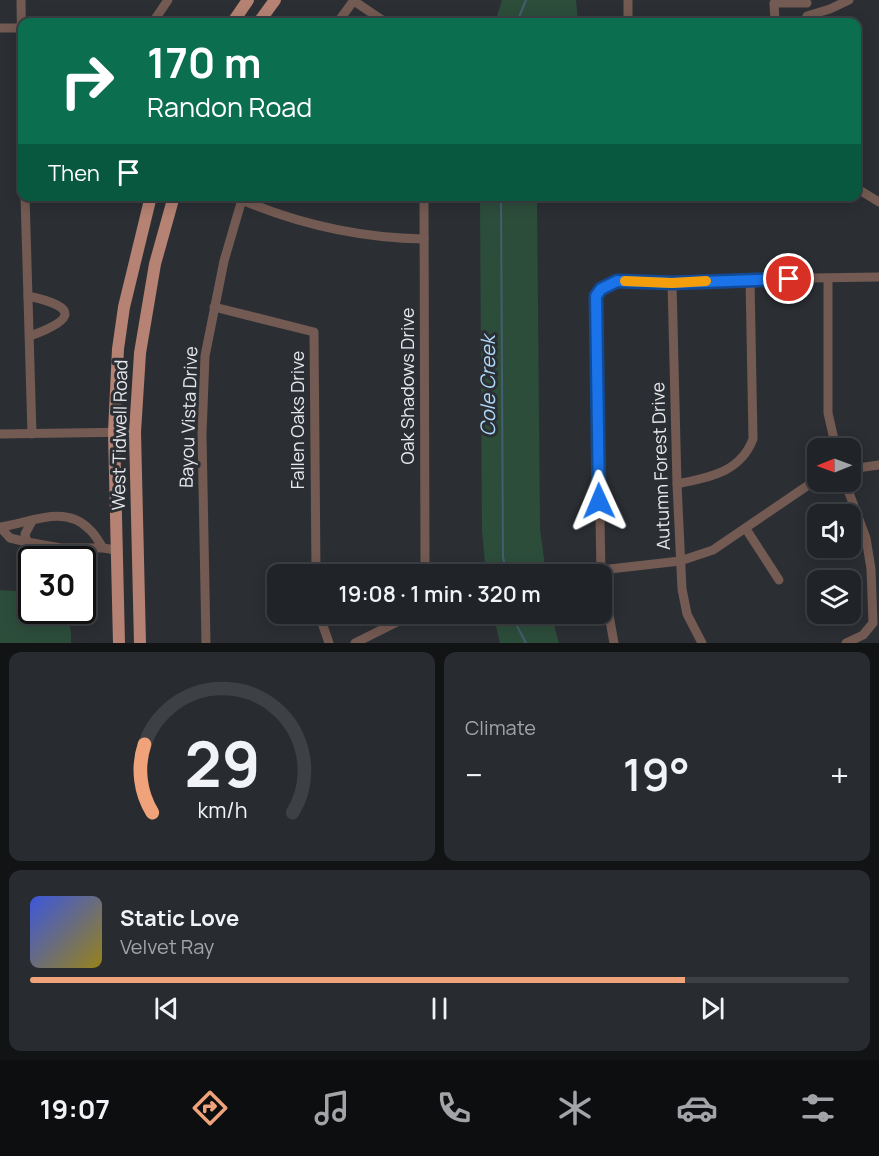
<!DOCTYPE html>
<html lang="en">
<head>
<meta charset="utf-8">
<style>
	:root { --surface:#202327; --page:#282b2f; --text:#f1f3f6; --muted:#a2a4a7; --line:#3d4044; --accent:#f0a27a }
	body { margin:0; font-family:Manrope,sans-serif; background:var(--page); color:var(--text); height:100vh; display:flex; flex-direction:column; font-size:22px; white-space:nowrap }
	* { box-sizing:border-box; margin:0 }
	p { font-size:20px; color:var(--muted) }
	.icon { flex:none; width:33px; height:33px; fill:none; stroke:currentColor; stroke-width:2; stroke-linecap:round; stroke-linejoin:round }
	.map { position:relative; height:643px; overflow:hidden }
	.panel { display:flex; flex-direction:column; gap:9px; padding:9px; background:#121315; flex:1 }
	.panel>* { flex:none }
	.top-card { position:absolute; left:18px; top:18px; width:843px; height:183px; border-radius:12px; box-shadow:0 3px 15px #0003,0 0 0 2px var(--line); background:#0b6e4f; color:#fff; overflow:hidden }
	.needle { width:39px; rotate:269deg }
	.buttons { position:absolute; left:807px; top:438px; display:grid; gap:12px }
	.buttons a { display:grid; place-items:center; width:54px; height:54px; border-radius:12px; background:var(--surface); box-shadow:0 3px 15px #0003,0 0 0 2px var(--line); font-size:30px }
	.speed { position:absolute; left:18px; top:546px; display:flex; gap:12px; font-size:30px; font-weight:700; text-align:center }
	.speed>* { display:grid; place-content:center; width:78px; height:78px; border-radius:50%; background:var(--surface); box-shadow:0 3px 15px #0003,0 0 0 2px var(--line); line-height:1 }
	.speed .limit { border:3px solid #111; border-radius:9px; background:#fff; color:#111 }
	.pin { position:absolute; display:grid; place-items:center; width:51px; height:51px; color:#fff; margin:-26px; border:3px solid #fff; border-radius:50%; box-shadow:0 2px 6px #0007 }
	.me { position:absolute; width:66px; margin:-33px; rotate:359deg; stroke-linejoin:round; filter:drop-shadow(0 0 4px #0008) }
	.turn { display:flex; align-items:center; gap:21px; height:126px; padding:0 30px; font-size:27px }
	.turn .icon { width:78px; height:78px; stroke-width:2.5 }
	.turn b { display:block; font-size:42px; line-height:51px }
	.then { display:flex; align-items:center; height:57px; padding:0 30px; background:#0003; gap:12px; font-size:22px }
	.big { font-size:45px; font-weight:600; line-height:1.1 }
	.panel .tile { flex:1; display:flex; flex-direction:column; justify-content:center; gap:9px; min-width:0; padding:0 21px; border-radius:12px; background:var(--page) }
	.panel .dial { align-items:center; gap:0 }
	.dial svg { height:156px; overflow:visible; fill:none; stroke:var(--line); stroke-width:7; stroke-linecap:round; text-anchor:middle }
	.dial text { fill:var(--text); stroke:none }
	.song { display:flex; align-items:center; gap:18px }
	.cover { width:72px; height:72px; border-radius:9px; background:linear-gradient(135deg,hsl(230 70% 55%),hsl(50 70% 35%)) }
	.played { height:6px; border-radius:3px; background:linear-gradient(90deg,var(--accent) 80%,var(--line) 80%) }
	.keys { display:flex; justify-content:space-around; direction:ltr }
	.heat { display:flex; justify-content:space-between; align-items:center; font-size:33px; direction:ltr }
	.panel .tiles { flex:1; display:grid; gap:9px; grid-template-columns:1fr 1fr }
	.tile:last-child { grid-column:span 2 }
	.trip { position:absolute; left:267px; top:564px; width:345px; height:60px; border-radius:12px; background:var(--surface); box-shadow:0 3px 15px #0003,0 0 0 2px var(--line); font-weight:600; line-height:60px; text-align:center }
	.menu { display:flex; height:96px; justify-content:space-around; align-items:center; background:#0d0e10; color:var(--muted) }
	.menu .icon { width:42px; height:42px }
	.menu .selected { color:var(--accent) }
	.menu b { font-size:27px; color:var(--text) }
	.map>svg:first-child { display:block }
</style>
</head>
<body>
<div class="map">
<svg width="879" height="643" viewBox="0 0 879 643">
	<rect width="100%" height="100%" fill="#2b2f34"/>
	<g fill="#2d4d3b">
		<path d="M502,0H576L578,22H495Z"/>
		<path d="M480,197H537L540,529L546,574H486L482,531Z"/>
		<path d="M0,590L31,592L32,610L66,611L71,632V643H0Z"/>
		<path d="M493,614H551L559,643H500Z"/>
	</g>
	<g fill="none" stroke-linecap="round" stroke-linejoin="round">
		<g stroke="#455d70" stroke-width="2">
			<path d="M517,22L526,0"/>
			<path d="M501,196L503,557L507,574"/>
			<path d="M515,614L517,626L526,643"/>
		</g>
		<g stroke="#735a52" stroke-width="9">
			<path d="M21,0L22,75"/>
			<path d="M354,1L385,22"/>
			<path d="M807,16L830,9L849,0"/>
			<path d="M153,22L168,0"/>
			<path d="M338,22L354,0"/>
			<path d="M628,22V0"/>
			<path d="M775,22L774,3H807"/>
			<path d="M0,28H22"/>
			<path d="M856,188L879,202"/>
			<path d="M25,196L32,434"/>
			<path d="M424,196L425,570L427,574"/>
			<path d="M242,200C301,225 360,238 424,239"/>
			<path d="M828,279V413L836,448"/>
			<path d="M672,283L677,484L682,589L687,614L702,643"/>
			<path d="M28,296C79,307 75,320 30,336"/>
			<path d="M214,307L314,332L316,574"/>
			<path d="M0,434L135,432"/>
			<path d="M850,469L879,465"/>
			<path d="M845,482L866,538L871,569L873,623L863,635L846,643"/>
			<path d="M677,484C709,477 740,473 753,439L750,279"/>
			<path d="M746,529L779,580"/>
			<path d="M27,542L25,534L32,521"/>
			<path d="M103,548C99,542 95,534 89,529C64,504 30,523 0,527L10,538L27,542L61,548H103L116,550"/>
			<path d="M566,574L680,561L713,550L807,486L818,481"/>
			<path d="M601,574L596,296L601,289L617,281L672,283L750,279L879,277"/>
			<path d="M602,576L614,643"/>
			<path d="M319,614L329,643"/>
			<path d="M206,643L202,434L205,356L224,261L243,196"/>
			<path d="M355,643L413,614"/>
		</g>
		<g stroke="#b58273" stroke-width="12">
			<path d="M233,22L248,0"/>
			<path d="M259,22L275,0"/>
			<path d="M119,643L114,432L118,349L124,307L151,196"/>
			<path d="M140,643L135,432L140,353L155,264L174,196"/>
		</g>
	</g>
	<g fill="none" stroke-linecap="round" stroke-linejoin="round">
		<defs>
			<path id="route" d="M599,501L596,296L601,289L617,281L672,283L789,279"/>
		</defs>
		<use href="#route" stroke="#114b97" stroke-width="15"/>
		<use href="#route" stroke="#1a73e8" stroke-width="10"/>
		<path stroke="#f59e0b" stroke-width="10" d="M625,281L672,283L706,281"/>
	</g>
	<g text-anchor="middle" stroke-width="6" stroke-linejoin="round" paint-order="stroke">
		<g font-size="18" fill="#e6e8ec" stroke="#2b2f34">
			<text transform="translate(408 386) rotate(-90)" y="6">Oak Shadows Drive</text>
			<text transform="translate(189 417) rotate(-88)" y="6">Bayou Vista Drive</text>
			<text transform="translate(298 420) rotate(-90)" y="6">Fallen Oaks Drive</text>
			<text transform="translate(120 435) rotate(-89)" y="6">West Tidwell Road</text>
			<text transform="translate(661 466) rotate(-92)" y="6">Autumn Forest Drive</text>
		</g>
		<g font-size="20" font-style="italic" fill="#aed7fa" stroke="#2b2f34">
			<text transform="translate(488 386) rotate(-90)" y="7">Cole Creek</text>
		</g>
	</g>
</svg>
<div class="buttons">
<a><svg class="needle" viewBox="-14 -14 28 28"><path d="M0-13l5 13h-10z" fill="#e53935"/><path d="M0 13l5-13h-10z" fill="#a2a4a7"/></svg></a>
<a><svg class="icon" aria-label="sound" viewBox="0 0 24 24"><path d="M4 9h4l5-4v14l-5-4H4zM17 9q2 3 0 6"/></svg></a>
<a><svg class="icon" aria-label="layers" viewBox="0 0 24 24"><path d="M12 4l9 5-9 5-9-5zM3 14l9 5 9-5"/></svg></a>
</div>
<div class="speed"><div class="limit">30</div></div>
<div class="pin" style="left:789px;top:279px;background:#d93025"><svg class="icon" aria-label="arrive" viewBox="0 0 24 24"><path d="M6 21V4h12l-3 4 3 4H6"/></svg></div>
<svg class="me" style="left:599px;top:501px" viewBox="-20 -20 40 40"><path d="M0-17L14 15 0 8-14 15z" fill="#1a73e8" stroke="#fff" stroke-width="4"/></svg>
<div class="trip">19:08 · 1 min · 320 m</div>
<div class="top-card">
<div class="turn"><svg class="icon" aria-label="right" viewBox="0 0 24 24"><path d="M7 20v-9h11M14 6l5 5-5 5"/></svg><div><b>170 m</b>Randon Road</div></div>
<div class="then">Then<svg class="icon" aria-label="arrive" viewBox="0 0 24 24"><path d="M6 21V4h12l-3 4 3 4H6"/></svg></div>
</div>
</div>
<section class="panel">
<div class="tiles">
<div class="tile dial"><svg viewBox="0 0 100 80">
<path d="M14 69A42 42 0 1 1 86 69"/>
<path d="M14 69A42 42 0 0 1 10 34" stroke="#f0a27a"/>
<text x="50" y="56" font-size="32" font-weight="700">29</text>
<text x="50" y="72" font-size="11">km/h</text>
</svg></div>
<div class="tile"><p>Climate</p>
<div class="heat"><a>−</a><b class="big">19°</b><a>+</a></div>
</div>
<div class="tile">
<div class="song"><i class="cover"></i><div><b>Static Love</b><p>Velvet Ray</p></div></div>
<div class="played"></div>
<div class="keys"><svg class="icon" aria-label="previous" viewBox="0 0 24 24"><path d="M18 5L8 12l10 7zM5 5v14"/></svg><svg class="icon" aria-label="pause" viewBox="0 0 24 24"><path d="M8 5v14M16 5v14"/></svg><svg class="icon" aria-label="next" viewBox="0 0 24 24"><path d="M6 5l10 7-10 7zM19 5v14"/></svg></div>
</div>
</div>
</section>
<nav class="menu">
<b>19:07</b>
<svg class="icon selected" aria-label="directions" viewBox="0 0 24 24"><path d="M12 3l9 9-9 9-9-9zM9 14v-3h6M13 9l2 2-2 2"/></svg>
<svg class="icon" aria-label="music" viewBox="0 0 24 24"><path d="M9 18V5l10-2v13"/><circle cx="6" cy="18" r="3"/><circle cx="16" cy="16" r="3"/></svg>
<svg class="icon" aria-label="phone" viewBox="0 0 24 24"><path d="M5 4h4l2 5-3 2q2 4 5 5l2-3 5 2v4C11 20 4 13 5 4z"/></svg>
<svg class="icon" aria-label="climate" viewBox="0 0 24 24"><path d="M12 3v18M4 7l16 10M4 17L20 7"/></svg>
<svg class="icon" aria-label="car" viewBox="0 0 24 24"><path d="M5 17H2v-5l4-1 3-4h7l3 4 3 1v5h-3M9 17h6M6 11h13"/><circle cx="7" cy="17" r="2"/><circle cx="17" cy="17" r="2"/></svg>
<svg class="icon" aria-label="filters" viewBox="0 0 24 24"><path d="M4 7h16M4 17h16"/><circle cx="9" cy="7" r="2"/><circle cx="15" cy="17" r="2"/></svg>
</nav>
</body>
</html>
